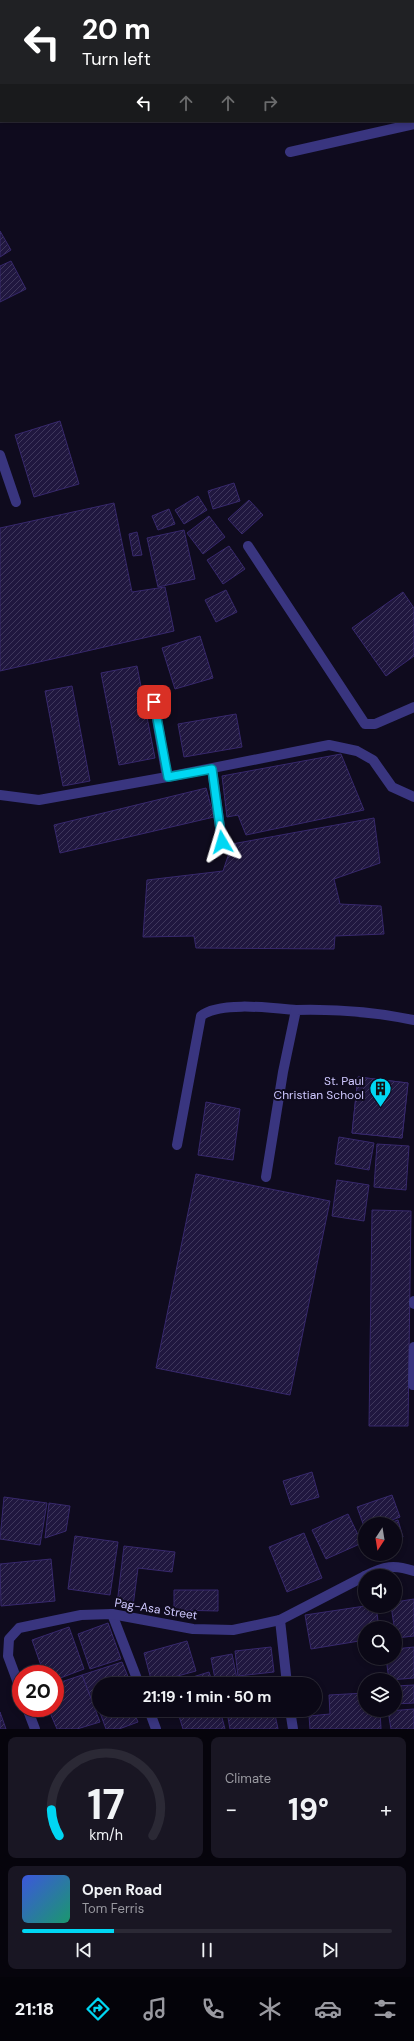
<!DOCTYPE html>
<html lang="en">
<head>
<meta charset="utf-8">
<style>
	:root { --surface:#0b0816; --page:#191623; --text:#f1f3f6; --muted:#9a9aa1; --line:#2b2935; --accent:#00d7f3 }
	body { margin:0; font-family:"DM Sans",sans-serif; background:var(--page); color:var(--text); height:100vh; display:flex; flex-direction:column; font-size:15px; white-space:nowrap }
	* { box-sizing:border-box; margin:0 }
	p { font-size:13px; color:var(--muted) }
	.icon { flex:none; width:22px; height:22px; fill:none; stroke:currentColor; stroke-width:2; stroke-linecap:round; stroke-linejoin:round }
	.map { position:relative; height:1729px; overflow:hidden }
	.panel { display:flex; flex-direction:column; gap:8px; padding:8px; background:#06040c; flex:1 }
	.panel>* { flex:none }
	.guide { position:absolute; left:0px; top:0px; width:414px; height:122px; box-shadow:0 2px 6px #0003,0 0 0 1px var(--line); background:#202124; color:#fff; overflow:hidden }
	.needle { width:26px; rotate:192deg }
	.tools { position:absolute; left:358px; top:1517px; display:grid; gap:8px }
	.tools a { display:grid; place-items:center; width:44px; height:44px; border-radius:50%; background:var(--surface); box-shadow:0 2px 6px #0003,0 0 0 1px var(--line); font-size:20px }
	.speed { position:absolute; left:12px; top:1665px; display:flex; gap:8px; font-size:20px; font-weight:700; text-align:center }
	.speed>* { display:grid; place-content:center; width:52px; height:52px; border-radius:50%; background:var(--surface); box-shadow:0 2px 6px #0003,0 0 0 1px var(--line); line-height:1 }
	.speed .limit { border:6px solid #d22; background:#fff; color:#111 }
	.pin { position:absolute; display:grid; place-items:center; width:34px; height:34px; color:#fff; margin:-17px; border-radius:8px; box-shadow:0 2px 6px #0006 }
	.me { position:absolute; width:44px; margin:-22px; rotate:353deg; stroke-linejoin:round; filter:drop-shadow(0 0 3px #0008) }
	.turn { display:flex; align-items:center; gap:14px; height:84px; padding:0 16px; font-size:18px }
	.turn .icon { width:52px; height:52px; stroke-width:2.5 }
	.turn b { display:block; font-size:28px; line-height:34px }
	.lanes { display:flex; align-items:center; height:38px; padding:0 16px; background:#0003; justify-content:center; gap:20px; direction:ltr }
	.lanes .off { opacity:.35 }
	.big { font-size:30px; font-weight:700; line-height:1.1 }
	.panel .card { flex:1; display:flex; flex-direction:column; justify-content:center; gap:6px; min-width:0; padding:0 14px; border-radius:8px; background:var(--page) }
	.panel .dial { align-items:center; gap:0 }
	.dial svg { height:104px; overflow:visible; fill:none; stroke:var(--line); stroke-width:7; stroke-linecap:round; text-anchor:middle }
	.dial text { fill:var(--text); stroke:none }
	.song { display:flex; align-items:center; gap:12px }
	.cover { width:48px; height:48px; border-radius:6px; background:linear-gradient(135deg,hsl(230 70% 55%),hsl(160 70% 35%)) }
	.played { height:4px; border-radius:2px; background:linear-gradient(90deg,var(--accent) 25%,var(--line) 25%) }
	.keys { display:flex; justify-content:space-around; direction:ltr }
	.heat { display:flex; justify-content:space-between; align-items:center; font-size:22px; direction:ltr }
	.panel .tiles { flex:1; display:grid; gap:8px; grid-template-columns:1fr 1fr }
	.card:last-child { grid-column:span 2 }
	.trip { position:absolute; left:92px; top:1677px; width:230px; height:40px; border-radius:20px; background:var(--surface); box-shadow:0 2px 6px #0003,0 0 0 1px var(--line); font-weight:700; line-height:40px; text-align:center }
	.tab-bar { display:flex; height:64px; justify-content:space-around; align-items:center; background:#040309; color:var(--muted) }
	.tab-bar .icon { width:28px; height:28px }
	.tab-bar .selected { color:var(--accent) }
	.tab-bar b { font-size:18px; color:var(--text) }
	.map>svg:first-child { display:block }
</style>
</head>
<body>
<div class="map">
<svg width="414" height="1729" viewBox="0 0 414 1729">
	<defs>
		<pattern id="building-hatch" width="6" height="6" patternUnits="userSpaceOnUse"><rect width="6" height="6" fill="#20173f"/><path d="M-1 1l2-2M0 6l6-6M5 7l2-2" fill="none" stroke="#3f375c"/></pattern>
	</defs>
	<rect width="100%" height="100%" fill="#0f0b1e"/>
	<g fill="url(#building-hatch)" stroke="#37286c">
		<path d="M0,0H98L1,1L0,21Z"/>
		<path d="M189,0H240L185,1Z"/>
		<rect x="255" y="0" width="40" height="1"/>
		<rect x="306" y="0" width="26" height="1"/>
		<path d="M0,231L11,250L0,257Z"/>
		<path d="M11,261L26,289L0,302V266Z"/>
		<path d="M60,421L79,484L34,497L15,435Z"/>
		<path d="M234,483L240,501L213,509L208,491Z"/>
		<path d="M198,496L207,510L184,524L175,510Z"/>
		<path d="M249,500L263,515L242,534L228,519Z"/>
		<path d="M114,503L132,592L165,587L174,631L0,671V528Z"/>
		<path d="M169,509L175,524L158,530L152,516Z"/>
		<path d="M209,516L225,537L203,554L187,533Z"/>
		<path d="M184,530L195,579L158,587L147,538Z"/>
		<path d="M137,532L142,555L133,556L129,534Z"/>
		<path d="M229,546L245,569L223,584L207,560Z"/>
		<path d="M226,590L237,612L216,622L205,600Z"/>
		<path d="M403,592L414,608V656L386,676L352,628Z"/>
		<path d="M200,636L213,678L175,689L162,648Z"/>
		<path d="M137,666L155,758L119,765L101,673Z"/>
		<path d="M72,686L90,781L63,786L45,691Z"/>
		<path d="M236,714L242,747L184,757L178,724Z"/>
		<path d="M341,754L364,810L246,835L238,815L227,817L222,776Z"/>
		<path d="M206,788L214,817L60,853L54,825Z"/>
		<path d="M374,818L380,863L334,879L340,904L381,906L384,934L335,936L334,949L196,948L194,936L143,937L147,880L223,871L232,844Z"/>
		<path d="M358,1077L408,1083L402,1138L352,1133Z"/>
		<path d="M358,1077L408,1083L402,1138L352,1133Z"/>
		<path d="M206,1102L240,1109L233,1160L198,1155Z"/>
		<path d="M339,1137L374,1143L369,1170L335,1164Z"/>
		<path d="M377,1144L409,1146L406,1190L374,1187Z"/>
		<path d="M196,1174L330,1201L290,1395L156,1368Z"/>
		<path d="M337,1180L369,1185L364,1221L332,1216Z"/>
		<path d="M372,1210L411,1211L408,1426H369Z"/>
		<path d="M312,1472L319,1497L291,1505L283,1481Z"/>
		<path d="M392,1495L400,1517L381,1524H365V1529L357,1507Z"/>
		<path d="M4,1497L47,1503L40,1545L0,1539Z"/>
		<path d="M49,1503L70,1506L66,1531L45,1538Z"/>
		<path d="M348,1514L362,1543L326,1559L312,1530Z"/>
		<path d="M398,1520L403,1537L395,1539V1524H387Z"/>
		<path d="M304,1533L322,1578L287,1592L269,1547Z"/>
		<path d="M75,1536L118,1542L110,1595L68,1589Z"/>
		<path d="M124,1546L175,1552L172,1572L138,1568L133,1606L117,1604Z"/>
		<path d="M51,1559L55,1601L1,1606L0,1564Z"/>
		<path d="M174,1590H218V1611L174,1610Z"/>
		<path d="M414,1599V1636L396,1638L391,1606H395V1602Z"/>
		<path d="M365,1606H376L379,1628H365V1640L311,1649L305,1615Z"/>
		<path d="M108,1623L121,1659L90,1669L78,1634Z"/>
		<path d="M69,1627L84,1669L55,1680V1674H44L32,1640Z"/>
		<path d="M187,1641L196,1671L152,1683L144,1653Z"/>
		<path d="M271,1647L274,1672L238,1676L235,1651Z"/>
		<path d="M414,1647V1678L389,1680L386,1658H395V1649Z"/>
		<path d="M232,1654L238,1684H216L211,1658Z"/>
		<path d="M122,1662L131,1684H99V1696L91,1699L82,1675Z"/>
		<path d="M209,1672L213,1684H170Z"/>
		<path d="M82,1675L100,1722L77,1729H57L48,1708H55V1684Z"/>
		<path d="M278,1678V1684H252V1679Z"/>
		<path d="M414,1685V1703L395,1704V1686Z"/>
		<path d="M365,1693V1710H380L381,1729H310L309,1716L330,1714L329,1695Z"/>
		<path d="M414,1709V1729H391L388,1711Z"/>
		<path d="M99,1710H133L138,1722L119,1729H106Z"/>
		<path d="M200,1710H220L225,1729H183L179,1716Z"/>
		<path d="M241,1710H274L278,1729H230L227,1712Z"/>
		<path d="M0,1712L6,1729H0Z"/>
	</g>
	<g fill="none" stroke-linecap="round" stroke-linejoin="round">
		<g stroke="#39357f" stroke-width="10">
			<path d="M290,152L414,124"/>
			<path d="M248,546L365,724H375L414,707"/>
			<path d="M212,769L222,842"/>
			<path d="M167,777L329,745L357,751L373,760L392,787L414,797"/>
			<path d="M0,795L39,800L167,777L154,702"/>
			<path d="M177,1145L201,1016C218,1001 274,1008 296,1010"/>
			<path d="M266,1177L283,1072L296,1010C336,1009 375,1012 414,1020"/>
		</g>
		<g stroke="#39357f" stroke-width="10">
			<path d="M136,1L139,0"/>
			<path d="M0,39L1,38"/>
			<path d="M0,455L16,502"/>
			<path d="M414,1301V1304"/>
			<path d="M413,1385L414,1347"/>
			<path d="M365,1576C384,1566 394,1564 414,1571"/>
			<path d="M112,1614L139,1684"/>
			<path d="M280,1620L287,1684"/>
			<path d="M21,1691L8,1656L9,1639L19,1628L81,1615L112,1614L193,1629L233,1630L280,1620L365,1576"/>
			<path d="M27,1708L35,1729"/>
			<path d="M149,1710L156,1729"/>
			<path d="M290,1710L293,1729"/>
		</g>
	</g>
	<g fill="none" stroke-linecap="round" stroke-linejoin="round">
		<defs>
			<path id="route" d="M154,702L168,777L212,769L222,842"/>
		</defs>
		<use href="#route" stroke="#008c9e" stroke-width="10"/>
		<use href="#route" stroke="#00d7f3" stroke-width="7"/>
	</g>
	<defs>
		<symbol id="building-pin" viewBox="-11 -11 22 30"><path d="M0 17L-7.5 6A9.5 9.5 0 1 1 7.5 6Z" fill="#00d7f3" stroke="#0f0b1e"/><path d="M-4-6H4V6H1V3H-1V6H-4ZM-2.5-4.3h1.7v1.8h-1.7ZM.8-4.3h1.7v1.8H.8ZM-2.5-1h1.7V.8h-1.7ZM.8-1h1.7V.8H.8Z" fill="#111"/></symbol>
	</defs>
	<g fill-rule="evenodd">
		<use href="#building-pin" x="368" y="1076" width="25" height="34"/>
	</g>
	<g text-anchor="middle" stroke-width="4" stroke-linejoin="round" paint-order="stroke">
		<g font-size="12" fill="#cfc8ff" stroke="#0f0b1e" text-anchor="end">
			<text x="364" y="1085">St. Paul<tspan x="364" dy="14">Christian School</tspan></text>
		</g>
		<g font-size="12" fill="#cfc8ff" stroke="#0f0b1e">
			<text transform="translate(156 1609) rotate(9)" y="4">Pag-Asa Street</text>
		</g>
	</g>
</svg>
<div class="tools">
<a><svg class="needle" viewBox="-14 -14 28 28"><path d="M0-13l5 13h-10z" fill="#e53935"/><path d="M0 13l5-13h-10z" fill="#9a9aa1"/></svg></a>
<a><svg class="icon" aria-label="sound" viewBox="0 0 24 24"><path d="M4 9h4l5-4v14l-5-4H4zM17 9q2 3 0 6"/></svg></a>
<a><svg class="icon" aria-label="search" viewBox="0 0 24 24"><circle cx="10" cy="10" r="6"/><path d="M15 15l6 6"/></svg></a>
<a><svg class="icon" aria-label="layers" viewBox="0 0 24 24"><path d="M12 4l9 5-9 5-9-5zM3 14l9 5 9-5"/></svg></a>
</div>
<div class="speed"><div class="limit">20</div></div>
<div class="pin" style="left:154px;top:702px;background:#d93025"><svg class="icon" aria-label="arrive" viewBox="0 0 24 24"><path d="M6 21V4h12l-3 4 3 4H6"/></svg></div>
<svg class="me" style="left:222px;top:842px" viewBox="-20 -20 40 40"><path d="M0-17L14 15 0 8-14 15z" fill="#00d7f3" stroke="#fff" stroke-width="4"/></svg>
<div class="trip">21:19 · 1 min · 50 m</div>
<div class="guide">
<div class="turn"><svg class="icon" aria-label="left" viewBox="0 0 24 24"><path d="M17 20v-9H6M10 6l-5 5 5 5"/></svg><div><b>20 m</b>Turn left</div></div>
<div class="lanes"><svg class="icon" aria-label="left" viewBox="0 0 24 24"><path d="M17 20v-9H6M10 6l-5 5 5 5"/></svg><svg class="icon off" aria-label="ahead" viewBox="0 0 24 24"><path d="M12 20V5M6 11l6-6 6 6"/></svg><svg class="icon off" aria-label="ahead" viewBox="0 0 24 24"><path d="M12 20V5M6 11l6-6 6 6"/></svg><svg class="icon off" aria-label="right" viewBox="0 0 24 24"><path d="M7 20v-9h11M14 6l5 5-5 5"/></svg></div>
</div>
</div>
<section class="panel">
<div class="tiles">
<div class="card dial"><svg viewBox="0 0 100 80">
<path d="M14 69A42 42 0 1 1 86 69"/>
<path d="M14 69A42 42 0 0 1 8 49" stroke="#00d7f3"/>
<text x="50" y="56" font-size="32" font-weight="700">17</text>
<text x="50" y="72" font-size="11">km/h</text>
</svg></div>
<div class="card"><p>Climate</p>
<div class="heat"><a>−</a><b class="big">19°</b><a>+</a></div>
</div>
<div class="card">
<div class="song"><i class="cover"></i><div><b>Open Road</b><p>Tom Ferris</p></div></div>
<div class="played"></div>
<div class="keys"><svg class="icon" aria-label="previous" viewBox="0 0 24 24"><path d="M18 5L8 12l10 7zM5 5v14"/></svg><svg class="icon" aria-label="pause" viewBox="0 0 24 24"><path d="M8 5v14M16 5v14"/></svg><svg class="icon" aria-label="next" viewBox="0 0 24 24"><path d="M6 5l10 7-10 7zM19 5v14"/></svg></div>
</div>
</div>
</section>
<nav class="tab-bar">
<b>21:18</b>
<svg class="icon selected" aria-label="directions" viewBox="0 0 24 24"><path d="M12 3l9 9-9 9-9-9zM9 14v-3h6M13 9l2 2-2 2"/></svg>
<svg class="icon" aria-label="music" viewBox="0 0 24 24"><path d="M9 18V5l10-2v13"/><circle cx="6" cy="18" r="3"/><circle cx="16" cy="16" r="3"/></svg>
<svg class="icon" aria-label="phone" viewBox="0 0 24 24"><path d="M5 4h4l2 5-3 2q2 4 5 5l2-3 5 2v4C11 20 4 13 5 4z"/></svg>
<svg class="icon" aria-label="climate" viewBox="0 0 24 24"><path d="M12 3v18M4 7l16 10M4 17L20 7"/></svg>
<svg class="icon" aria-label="car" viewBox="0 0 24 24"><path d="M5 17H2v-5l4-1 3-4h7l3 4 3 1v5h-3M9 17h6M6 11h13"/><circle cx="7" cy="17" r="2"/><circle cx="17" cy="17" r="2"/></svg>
<svg class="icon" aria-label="filters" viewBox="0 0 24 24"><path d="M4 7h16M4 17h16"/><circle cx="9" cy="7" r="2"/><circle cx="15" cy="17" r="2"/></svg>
</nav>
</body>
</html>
